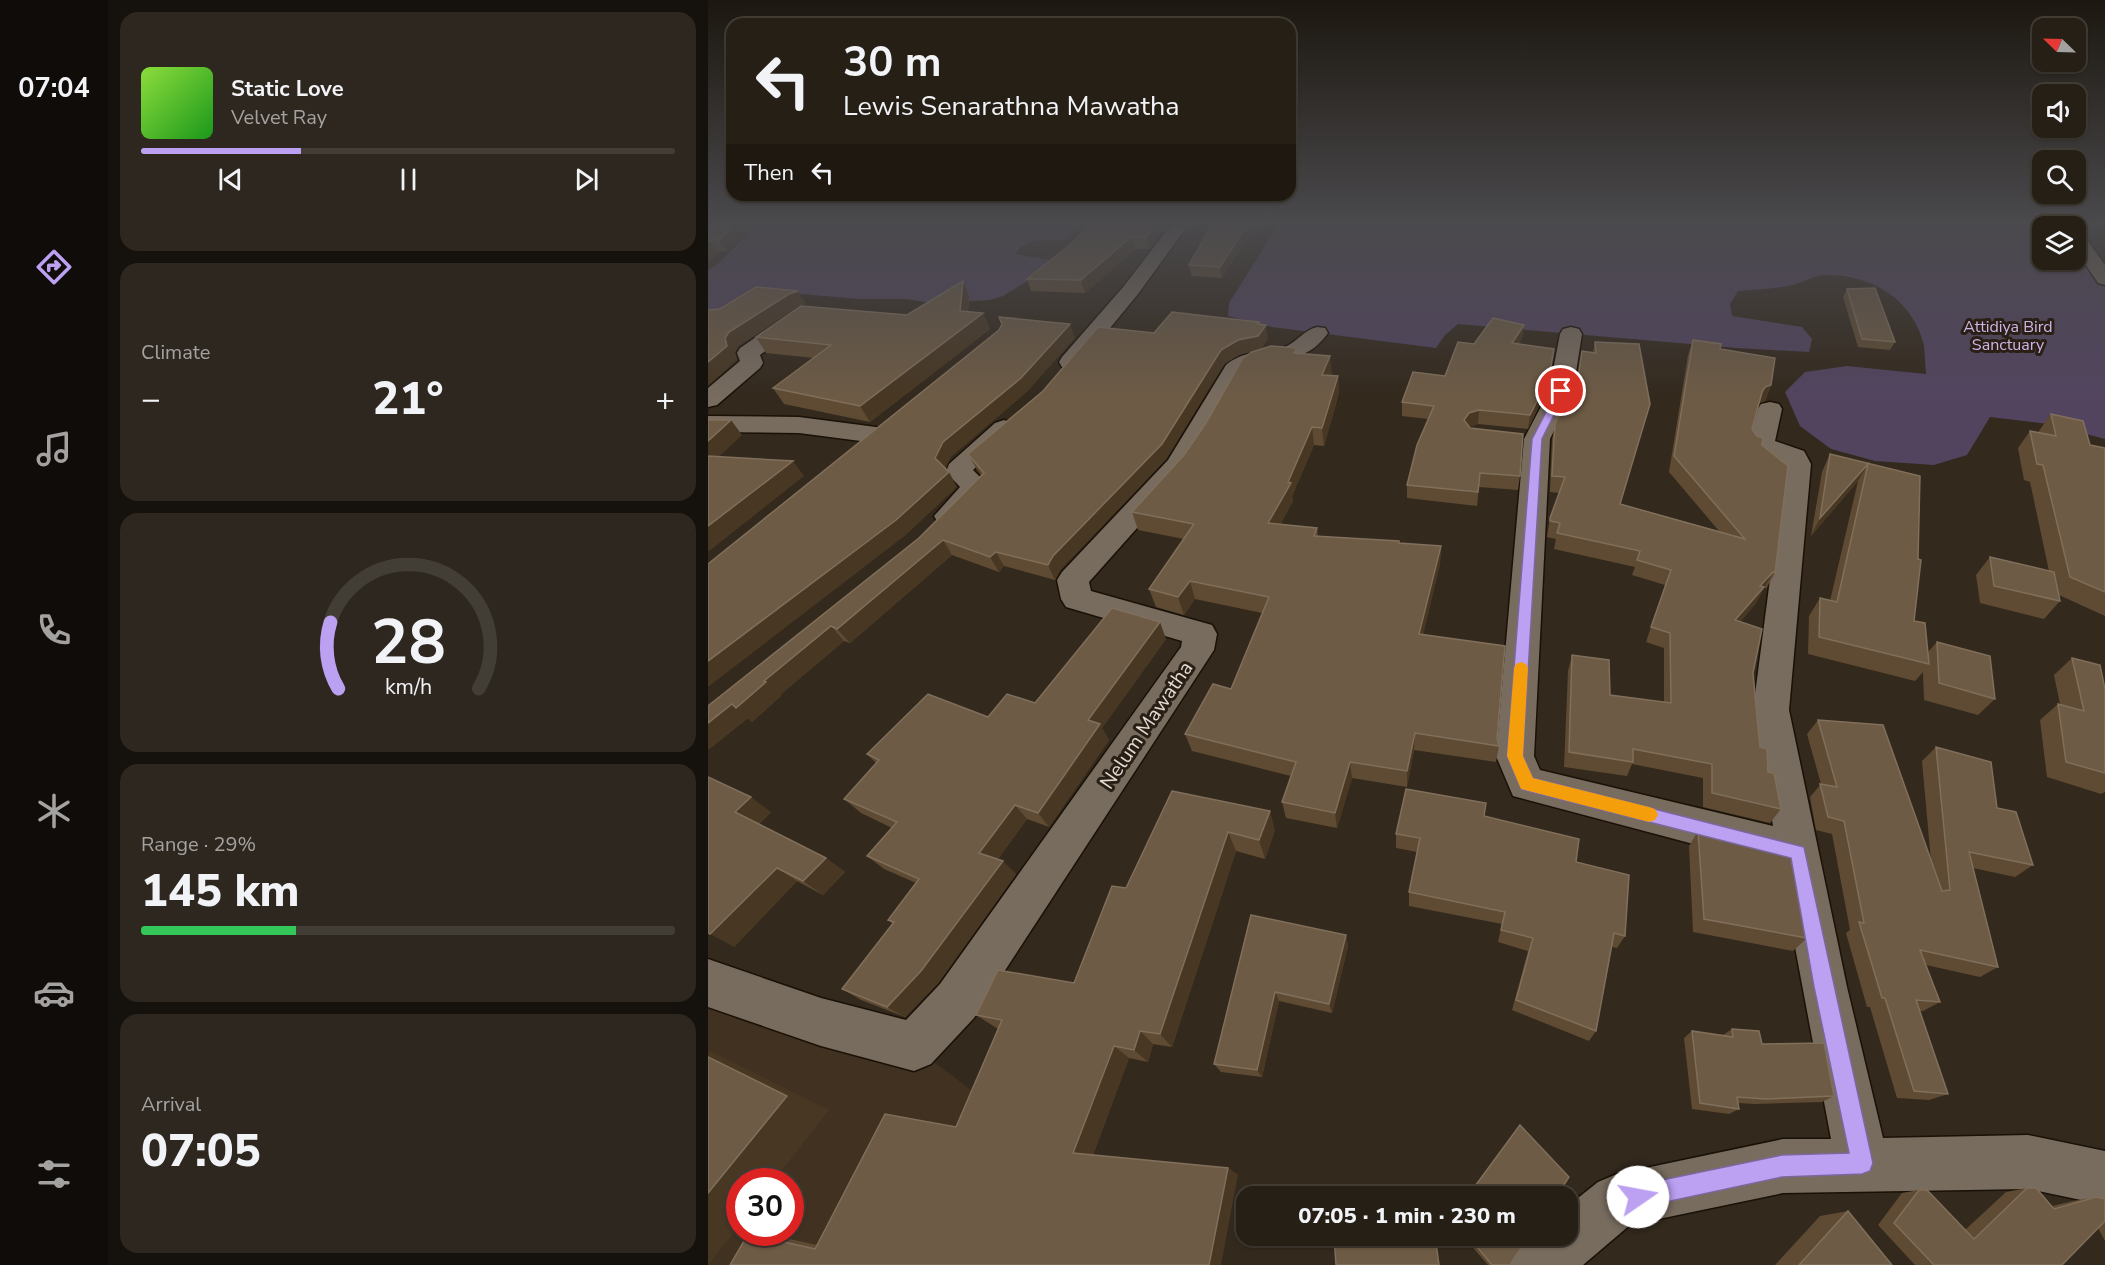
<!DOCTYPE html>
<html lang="en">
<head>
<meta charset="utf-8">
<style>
	:root { --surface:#261f16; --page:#2e271f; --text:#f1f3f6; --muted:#a4a2a1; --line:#423d35; --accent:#bca0f2 }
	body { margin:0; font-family:"Nunito Sans",sans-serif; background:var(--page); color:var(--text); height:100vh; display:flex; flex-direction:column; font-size:22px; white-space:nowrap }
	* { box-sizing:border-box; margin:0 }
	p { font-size:20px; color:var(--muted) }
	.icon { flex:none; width:33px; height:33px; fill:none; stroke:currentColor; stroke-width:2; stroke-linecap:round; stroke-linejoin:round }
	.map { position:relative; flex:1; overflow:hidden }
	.panel { display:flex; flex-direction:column; gap:12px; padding:12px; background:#15110c; width:600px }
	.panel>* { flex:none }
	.banner { position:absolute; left:18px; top:18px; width:570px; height:183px; border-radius:18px; box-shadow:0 2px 4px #0004,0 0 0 2px var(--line); background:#261f16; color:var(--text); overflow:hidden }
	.needle { width:39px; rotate:293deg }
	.buttons { position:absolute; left:1324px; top:18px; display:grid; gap:12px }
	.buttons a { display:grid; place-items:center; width:54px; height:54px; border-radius:12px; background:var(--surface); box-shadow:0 2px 4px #0004,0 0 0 2px var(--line); font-size:30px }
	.speed { position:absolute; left:18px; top:1168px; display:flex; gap:12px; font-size:30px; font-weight:700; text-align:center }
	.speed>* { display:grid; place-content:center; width:78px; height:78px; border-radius:50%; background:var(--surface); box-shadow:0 2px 4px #0004,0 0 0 2px var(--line); line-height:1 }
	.speed .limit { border:9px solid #d22; background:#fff; color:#111 }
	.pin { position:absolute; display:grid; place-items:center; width:51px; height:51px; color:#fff; margin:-26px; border:3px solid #fff; border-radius:50%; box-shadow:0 2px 6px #0007 }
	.me { position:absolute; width:66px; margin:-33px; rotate:78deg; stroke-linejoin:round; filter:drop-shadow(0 0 4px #0008) }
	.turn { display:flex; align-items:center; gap:21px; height:126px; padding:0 18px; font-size:27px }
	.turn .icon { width:78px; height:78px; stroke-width:2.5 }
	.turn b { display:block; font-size:42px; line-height:51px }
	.then { display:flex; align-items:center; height:57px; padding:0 18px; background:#0003; gap:12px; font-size:22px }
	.big { font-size:45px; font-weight:800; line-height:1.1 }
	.panel .card { flex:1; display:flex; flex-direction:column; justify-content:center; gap:9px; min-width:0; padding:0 21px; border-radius:18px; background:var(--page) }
	.panel .dial { align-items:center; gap:0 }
	.dial svg { height:156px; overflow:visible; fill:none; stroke:var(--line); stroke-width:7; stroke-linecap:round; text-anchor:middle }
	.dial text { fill:var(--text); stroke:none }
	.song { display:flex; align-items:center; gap:18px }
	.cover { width:72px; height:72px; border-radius:9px; background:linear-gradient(135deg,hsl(90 70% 55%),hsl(120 70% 35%)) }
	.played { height:6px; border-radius:3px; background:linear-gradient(90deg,var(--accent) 30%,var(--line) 30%) }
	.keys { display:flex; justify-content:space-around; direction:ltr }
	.heat { display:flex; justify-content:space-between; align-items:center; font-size:33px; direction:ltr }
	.charge { height:9px; border-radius:4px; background:linear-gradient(90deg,#34c759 29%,var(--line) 0) }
	.trip { position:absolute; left:528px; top:1186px; width:342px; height:60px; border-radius:18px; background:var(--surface); box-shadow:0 2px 4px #0004,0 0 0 2px var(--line); font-weight:800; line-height:60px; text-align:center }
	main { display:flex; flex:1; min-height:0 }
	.dock { display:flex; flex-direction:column; width:108px; justify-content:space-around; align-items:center; background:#0f0c09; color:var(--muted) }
	.dock .icon { width:42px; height:42px }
	.dock .active { color:var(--accent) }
	.dock b { font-size:27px; color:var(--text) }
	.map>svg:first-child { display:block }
</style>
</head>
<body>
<main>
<nav class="dock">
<b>07:04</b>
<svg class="icon active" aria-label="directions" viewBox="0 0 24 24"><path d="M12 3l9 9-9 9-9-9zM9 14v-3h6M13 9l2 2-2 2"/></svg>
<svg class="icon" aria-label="music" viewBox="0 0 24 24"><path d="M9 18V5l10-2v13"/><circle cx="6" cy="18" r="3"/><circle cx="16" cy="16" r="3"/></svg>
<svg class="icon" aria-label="phone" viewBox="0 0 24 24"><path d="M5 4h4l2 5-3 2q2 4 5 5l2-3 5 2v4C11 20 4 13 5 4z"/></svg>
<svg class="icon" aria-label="climate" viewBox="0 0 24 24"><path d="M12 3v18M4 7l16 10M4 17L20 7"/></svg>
<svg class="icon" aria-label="car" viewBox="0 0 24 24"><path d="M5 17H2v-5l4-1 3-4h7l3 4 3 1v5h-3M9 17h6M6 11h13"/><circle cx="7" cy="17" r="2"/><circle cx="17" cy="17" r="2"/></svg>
<svg class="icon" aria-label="filters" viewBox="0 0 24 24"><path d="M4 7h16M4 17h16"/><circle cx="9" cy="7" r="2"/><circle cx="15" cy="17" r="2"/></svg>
</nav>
<section class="panel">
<div class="card">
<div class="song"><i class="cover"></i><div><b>Static Love</b><p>Velvet Ray</p></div></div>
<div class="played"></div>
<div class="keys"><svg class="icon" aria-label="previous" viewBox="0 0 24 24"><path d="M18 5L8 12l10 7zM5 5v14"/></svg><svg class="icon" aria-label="pause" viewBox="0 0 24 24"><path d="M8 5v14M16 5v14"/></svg><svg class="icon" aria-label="next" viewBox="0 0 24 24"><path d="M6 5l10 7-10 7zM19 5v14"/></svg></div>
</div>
<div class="card"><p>Climate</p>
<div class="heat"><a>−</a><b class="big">21°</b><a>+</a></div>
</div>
<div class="card dial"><svg viewBox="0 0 100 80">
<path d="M14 69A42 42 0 1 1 86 69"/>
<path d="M14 69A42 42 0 0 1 10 35" stroke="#bca0f2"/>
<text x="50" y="56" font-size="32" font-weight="700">28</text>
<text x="50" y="72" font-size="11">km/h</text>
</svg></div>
<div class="card"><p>Range · 29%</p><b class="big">145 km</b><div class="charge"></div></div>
<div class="card"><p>Arrival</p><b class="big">07:05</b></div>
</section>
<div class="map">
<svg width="1397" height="1265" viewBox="0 0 1397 1265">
	<rect width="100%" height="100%" fill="#33291d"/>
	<path fill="#403120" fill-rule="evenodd" d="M0,982L206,1047L266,1092L300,1265H0ZM32,1182H82V1233H32Z"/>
	<g fill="#52445f">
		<path d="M52,221H377L357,240C339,240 317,237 307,254L341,260L326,277L295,296L282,300L222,303L199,299H152L57,291L0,319V270L10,264Z"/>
		<path d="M573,221H1357L1361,226H1335V260H1368V237L1397,279V439L1340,424L1282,417L1259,455L1226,465L1167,461L1123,449L1092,426L1077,392L1097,372L1139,366L1218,374C1217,365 1217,355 1216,346C1206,299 1161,273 1116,275C1104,276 1092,284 1080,286C1064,289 1047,290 1030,291L1022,304L1024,316L1094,327L1104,339L1101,352L1029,348L750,324L737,335L728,348L564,327L520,316L521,303Z"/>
	</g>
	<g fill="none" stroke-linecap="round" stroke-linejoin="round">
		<defs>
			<g id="minor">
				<path d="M466,221H483L430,294L370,367L362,369L354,367L351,362L354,357L416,286Z"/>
				<path d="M1368,232L1374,233L1397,265V285L1390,283L1368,250Z"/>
				<path d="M88,313L95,315L99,319L95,323L52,355L55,363L52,368L9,405L0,407V388L32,361L29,353L32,348L81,315Z"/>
				<path d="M609,327L617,328L620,333C594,370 562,352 536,374L500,440L479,472L381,582L383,591L504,625L509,634L506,650L266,1018L223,1064L206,1071L113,1046L0,1007V959L113,998L198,1020L232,984L473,647L474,641L358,607L353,599L349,580L354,572L460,460L518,365C539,348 555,356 577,347C589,342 596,330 609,327Z"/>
				<path d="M863,327L871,329L874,334L865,391L842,439L826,756L832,770L1065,826L1045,710L1077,464L1044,450L1040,445L1050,409L1053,404L1062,402L1071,404L1074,409L1067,441L1096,451L1103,464L1081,710L1139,987L1175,1138L1320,1135L1397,1151V1205L1320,1189L1075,1193L922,1225L875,1265H803C817,1229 824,1236 860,1236V1206L890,1182L909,1174L1075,1139H1123L1072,867L805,796L788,756L816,439L841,391L852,334L855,329Z"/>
				<path d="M0,416L91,417L168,427L177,430L181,435L177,440L168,443L91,433L0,432Z"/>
				<path d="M296,420L305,423L309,428L265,470L282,487L250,523L240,525L230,523L226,516L252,487L238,472L241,464L287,423Z"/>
			</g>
		</defs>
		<use href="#minor" stroke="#1a1107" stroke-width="3"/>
		<use href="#minor" fill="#786c5f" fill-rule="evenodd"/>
	</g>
	<g fill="#5f4b33">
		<path d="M0,221L19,251L9,252L0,263Z"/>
		<path d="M385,221H463L441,249H427L377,293L323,291L319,279L364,243Z"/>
		<path d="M506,221H561L557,228L547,227L514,278L484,276L481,265Z"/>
		<path d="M1139,289L1187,342L1182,350L1150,347L1135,297Z"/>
		<path d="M261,296L260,312L282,329L162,422L76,404L65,388L106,358L58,353L48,337L199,315Z"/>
		<path d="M551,324L560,338L553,349L590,354L624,374L623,375L630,376L631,393L616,446L606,445L584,496L585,501L572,525L609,528L610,536L691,544L733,546L732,564L715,635L789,739L791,746L788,762L706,750L699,787L644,778L629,828L578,818L574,802L583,776L484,751L477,734L523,689L554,613L487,599L476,615L448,607L441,589L476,539L430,530L424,512L476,455L547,351L532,354L516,364L458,459L352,570L347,580L296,566L291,572L244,555L142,643L136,641L72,695L73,696L44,722L40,718L0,750L211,538L274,476L268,468L260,454L446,333Z"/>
		<path d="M816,325L814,338L811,344L846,349L839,390L820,429L770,424L761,427L812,476L810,490L771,487L769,506L699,498V485L720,419L694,416V402L737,376L766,344Z"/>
		<path d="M985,340L1012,349L1063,385L1057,401L1051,403L1044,429L1054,445L1067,573L1058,589L1057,587L1055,590L1048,603L1032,622L1045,673L1052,747L1073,809L1062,823L995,807V778L924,764L919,776L856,767L860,671L864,655L902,695L956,703V648L938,642L957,585L924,575L927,567L846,549L848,539L839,537L842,518L851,493L842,492L844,440L847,424L885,352L887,342L912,504L1011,531L961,472L980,355Z"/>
		<path d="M1343,414L1382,445L1397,448V616L1351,595L1352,601L1336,619L1272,603L1268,575L1282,557L1341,571L1322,482L1316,480L1310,448L1322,431L1331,433V431Z"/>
		<path d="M1122,454L1212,476L1206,621L1220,652L1229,642L1287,699L1270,715L1216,700L1215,672L1207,681L1100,654L1101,616L1112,598L1122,601L1150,481L1103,536L1114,472Z"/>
		<path d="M458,639L394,728L401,740L341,827L319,819L290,859L308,874L230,983L197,1017L153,1000L134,989L185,924L180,920L208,883L176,869L159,856L184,828L153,813L136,799L168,763L159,754L327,703Z"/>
		<path d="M1364,658L1397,689V792L1393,794L1339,777L1332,720L1350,704H1352L1346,675Z"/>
		<path d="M1110,720L1223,861L1214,761L1228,747L1289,808L1325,865L1307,877L1265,868L1290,967L1272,977L1218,965L1232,1002L1215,1011H1212L1240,1094L1221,1100L1189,1098L1162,1007H1159L1138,933L1142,930L1124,834L1108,830L1102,797L1113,784L1099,734Z"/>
		<path d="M0,777L63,812L51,824L118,858L137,872L115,895L89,881L26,947Z"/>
		<path d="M464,791L567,830L557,859L528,851L464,1047L445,1044L440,1062L421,1058L385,1155L520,1168L530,1175L22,1265L40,1234L77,1238L109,1245L248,1127L290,1029L268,1015L366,983L418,888Z"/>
		<path d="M776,816L868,862L917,936L909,948L904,947L888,1031L881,1041L804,1010L820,951L790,942L794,924L701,906V892L709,852L688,848V834Z"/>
		<path d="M990,831L1099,938L1085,951L985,932L981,846Z"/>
		<path d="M543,915L638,935L640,946L624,1013L571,1001L554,1077L513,1072L506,1064Z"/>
		<path d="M1024,1029L1054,1044L1126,1096L1114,1102L1047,1104L1030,1103L1031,1109L1021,1114L984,1109L976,1038L984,1031L1015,1035Z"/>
		<path d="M1319,1188L1344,1206L1365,1201L1388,1197L1397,1199V1241L1390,1228L1354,1265H1207L1170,1225L1194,1193L1211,1190L1257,1230L1298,1192Z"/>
		<path d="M1140,1211L1184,1265H1067L1112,1216Z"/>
		<path d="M755,1236H821L802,1265H780Z"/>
	</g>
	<g fill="#473723">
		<path d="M31,221H49L19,251L11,240Z"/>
		<path d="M451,221H463L441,249L438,238Z"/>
		<path d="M475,221H490L476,234L474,222Z"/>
		<path d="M542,221H546L547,227L514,278L512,267Z"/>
		<path d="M557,221H561L557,228Z"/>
		<path d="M423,237L427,249L377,293L373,280Z"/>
		<path d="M2,240L9,252L0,263V243Z"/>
		<path d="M255,281L261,296L259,326L275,313L282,329L162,422L152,406L252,311Z"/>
		<path d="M90,291L98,304L90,307L31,346L27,352L29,360L0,386V362L21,332L81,294Z"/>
		<path d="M551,322L553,332L558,325L560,338L552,350L532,354L516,364L458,459L352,570L347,580L340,565L345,556L513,350Z"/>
		<path d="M362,324L367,338L319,392L243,457L236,472L227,458L235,442Z"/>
		<path d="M816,325L814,338L803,356L804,343Z"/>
		<path d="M846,349L839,390L820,429L822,415Z"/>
		<path d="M622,356L624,374L616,392L614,375Z"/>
		<path d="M630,376L631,393L616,446L614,428Z"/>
		<path d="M1063,385L1057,401L1051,403L1054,392L1057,387Z"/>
		<path d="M771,410L770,424L760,427L756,420L761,413Z"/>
		<path d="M23,420L34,435L0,467V441Z"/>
		<path d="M604,427L606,445L584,496L585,501L563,542L560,523L580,482Z"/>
		<path d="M85,461L96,476L0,552V526Z"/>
		<path d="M1160,464L1150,481L1103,536L1112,518Z"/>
		<path d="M241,472L249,487L198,535L0,687V661Z"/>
		<path d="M235,540L244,555L142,643L129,629Z"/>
		<path d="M733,546L732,564L711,652V634Z"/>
		<path d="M288,552L296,566L291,572L282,557Z"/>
		<path d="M1065,572L1048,603L1020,636L1027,620L1052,586Z"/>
		<path d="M482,581L487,599L476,615L470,597Z"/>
		<path d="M452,622L458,639L394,728L401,740L341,827L330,813L380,720Z"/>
		<path d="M123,626L136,641L72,695L73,696L44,722L40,718L0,750V723L24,704L56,681Z"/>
		<path d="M707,733L706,750L699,787V771Z"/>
		<path d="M642,762L644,778L629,828L627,813Z"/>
		<path d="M43,797L63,812L48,826L27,812Z"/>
		<path d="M307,805L319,819L284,867L271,853Z"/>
		<path d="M562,811L567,830L557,859L551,840Z"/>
		<path d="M520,832L528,851L464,1047L452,1034Z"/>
		<path d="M118,858L137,872L115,895L95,881Z"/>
		<path d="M295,861L308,874L230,983L197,1017L179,1007Z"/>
		<path d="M69,868L89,881L26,947L2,934Z"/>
		<path d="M638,935L640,946L624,1013L621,1004Z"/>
		<path d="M567,992L571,1001L554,1077L549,1070Z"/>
		<path d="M432,1031L445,1044L440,1062L426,1050Z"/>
		<path d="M406,1046L421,1058L383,1160L365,1153Z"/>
		<path d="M0,1050L121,1110L65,1182H32V1225L0,1265Z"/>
		<path d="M520,1168L530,1175L513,1265H501Z"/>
	</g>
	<g fill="#6d5b45" stroke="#806f5b" stroke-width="1.5">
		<path d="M0,221H31L11,240H2L0,243Z"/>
		<path d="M385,221H451L438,238L423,237L373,280L319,279L364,243Z"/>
		<path d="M506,221H542L512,267L481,265Z"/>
		<path d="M255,281L252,311L275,313L152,406L65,388L123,345L48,337L93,306L199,315Z"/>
		<path d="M48,287L90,291L81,294L21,332L17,338L19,346L0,362V310L12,309Z"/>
		<path d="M1167,288L1187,342L1154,339L1139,289Z"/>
		<path d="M464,312L551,322L550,324L558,325L550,336L530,340L513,350L454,444L345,556L340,565L288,552L282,557L235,540L129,629L123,626L56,681L58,682L28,708L24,704L0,723V706L211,538L276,473L260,454L335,391L390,327L446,333Z"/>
		<path d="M291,317L362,324L313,378L235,442L227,458L241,472L188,520L0,661V564L291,330L294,324Z"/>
		<path d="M785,318L816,325L804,343L846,349L841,377L822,415L771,410L761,413L756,420L762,428L815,434L812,476L772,473L770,492L699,485L709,445L726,406L694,402L705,372L737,376L750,342L766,344Z"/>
		<path d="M985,340L1013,344L1012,349L1067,358L1063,385L1057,387L1054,392L1044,429L1049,436L1055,438L1054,445L1080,466L1067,573L1065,572L1052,586L1056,587L1027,620L1054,629L1045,673L1052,747L1059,749L1060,772L1066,773L1073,809L1004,793V764L925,749V762L861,752L864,655L901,660L902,695L963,703L962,633L943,627L963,570L929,560L932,551L849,533L852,523L842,521V518L857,477L844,476L847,424L870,377L874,351L888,353L887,342L931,344L942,404L912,504L1037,539L966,456Z"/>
		<path d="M563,346L589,348L586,353L622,356L614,375L630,376L614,428L604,427L580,482L583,483L560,523L609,528L606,536L691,541V543L733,546L711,634L797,646L789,739L791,746L707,733L699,771L642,762L627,813L574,802L588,762L477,734L505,684L523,689L561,597L482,581L470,597L441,589L486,524L424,512L476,455L498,423L535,358L544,352Z"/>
		<path d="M1343,414L1375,421L1382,445L1397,448V592L1362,577L1335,465L1329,464L1322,431L1348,436Z"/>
		<path d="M0,420H23L0,441Z"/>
		<path d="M1122,454L1212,476L1210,559L1213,560L1206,621L1217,623L1221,664L1111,637L1112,598L1129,602L1160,464L1112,518Z"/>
		<path d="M0,456L85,461L0,526Z"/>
		<path d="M1282,557L1346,572L1352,601L1286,586Z"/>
		<path d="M404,608L452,622L380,720L392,724L330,813L307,805L271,853L295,861L213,971L179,1007L134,989L186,922L180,920L211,879L159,856L189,822L136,799L171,760L159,754L220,694L280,717L299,694L327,703Z"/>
		<path d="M1229,642L1282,656L1287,699L1231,683Z"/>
		<path d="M1364,658L1392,665L1397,689V773L1358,762L1350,704L1376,711Z"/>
		<path d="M1110,720L1175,725L1234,891L1242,890L1228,747L1283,762L1289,808L1308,812L1325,865L1261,852L1290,967L1212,950L1232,1002L1208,1000L1240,1094L1206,1091L1177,998H1174L1151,922L1156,923L1136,821L1120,817L1112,784L1129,787Z"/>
		<path d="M0,777L43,797L27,812L118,858L95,881L69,868L2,934L0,933Z"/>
		<path d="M698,789L778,803L776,816L871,839L868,862L921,875L917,936L906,933L888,1031L808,1000L825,938L793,930L797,912L701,892L712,838L688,834Z"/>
		<path d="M464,791L562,811L551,840L520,832L452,1034L432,1031L426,1050L406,1046L365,1153L520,1168L501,1265H22L40,1234L107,1249L177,1114L248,1127L294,1020L268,1015L290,970L366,983L404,886L418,888Z"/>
		<path d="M990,831L1083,855L1099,938L996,919Z"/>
		<path d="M543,915L638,935L621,1004L567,992L549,1070L506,1064Z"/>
		<path d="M1024,1029L1051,1031L1054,1044L1116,1043L1126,1096L1058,1099L1029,1097L1031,1109L992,1103L984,1031L1025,1037Z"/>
		<path d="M0,1057L79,1096L0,1193Z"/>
		<path d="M812,1125L861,1177L848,1197H759Z"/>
		<path d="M1319,1188H1328L1346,1209L1388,1197L1397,1199V1221L1354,1265H1226L1186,1223L1211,1190H1219L1266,1239Z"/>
		<path d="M1140,1211L1184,1265H1091Z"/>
		<path d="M626,1236H727L731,1265H628Z"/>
		<path d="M760,1236H821L802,1265H784Z"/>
	</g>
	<linearGradient id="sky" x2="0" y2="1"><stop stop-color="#1c1710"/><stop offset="0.56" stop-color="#4a494c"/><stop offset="1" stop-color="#4a494c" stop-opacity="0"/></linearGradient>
	<rect width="1397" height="398" fill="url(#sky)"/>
	<path fill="#bca0f2" stroke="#7a689d" stroke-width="1.5" d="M850,389L858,391L834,439L815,756L825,778L1096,847L1165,1163L1162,1171L1154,1174L1074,1177L930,1208L922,1204L919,1197L922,1189L930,1185L1074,1155L1141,1153L1106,987L1083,858L819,791L813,789L799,756L824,439Z"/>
	<path fill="#f59e0b" d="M813,662L818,664L820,668L815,756L825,778L941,807L947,809L950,815L947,820L941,822L813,789L799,756L806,668L808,664Z"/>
	<g text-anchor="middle" stroke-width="6" stroke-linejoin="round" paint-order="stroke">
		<g font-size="16" fill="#cfb4ea" stroke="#291f14">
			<text x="1300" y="332">Attidiya Bird<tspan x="1300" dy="18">Sanctuary</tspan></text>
		</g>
		<g font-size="20" fill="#e3dcd5" stroke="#291f14">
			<text transform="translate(438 725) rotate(-56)" y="7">Nelum Mawatha</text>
		</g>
	</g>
</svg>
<div class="buttons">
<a><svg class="needle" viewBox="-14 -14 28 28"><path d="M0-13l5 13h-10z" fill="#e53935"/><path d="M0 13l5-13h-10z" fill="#a4a2a1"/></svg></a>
<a><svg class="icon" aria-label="sound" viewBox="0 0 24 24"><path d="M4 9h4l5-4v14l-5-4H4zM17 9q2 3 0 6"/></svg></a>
<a><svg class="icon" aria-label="search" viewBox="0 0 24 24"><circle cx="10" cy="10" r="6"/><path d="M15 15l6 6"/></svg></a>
<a><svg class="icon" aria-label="layers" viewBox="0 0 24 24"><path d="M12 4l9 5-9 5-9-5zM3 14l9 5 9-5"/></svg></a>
</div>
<div class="speed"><div class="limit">30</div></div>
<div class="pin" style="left:853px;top:391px;background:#d93025"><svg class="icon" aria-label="arrive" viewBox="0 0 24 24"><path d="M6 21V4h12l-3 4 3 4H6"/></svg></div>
<svg class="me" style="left:930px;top:1197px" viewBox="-20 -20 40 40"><circle r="19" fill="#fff"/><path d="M0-13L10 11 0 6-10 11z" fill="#bca0f2"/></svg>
<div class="trip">07:05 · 1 min · 230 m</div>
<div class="banner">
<div class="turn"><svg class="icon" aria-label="left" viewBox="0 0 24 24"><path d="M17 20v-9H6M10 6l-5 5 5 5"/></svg><div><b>30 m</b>Lewis Senarathna Mawatha</div></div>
<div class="then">Then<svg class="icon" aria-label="left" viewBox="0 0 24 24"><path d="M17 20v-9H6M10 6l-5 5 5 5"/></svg></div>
</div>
</div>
</main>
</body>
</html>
